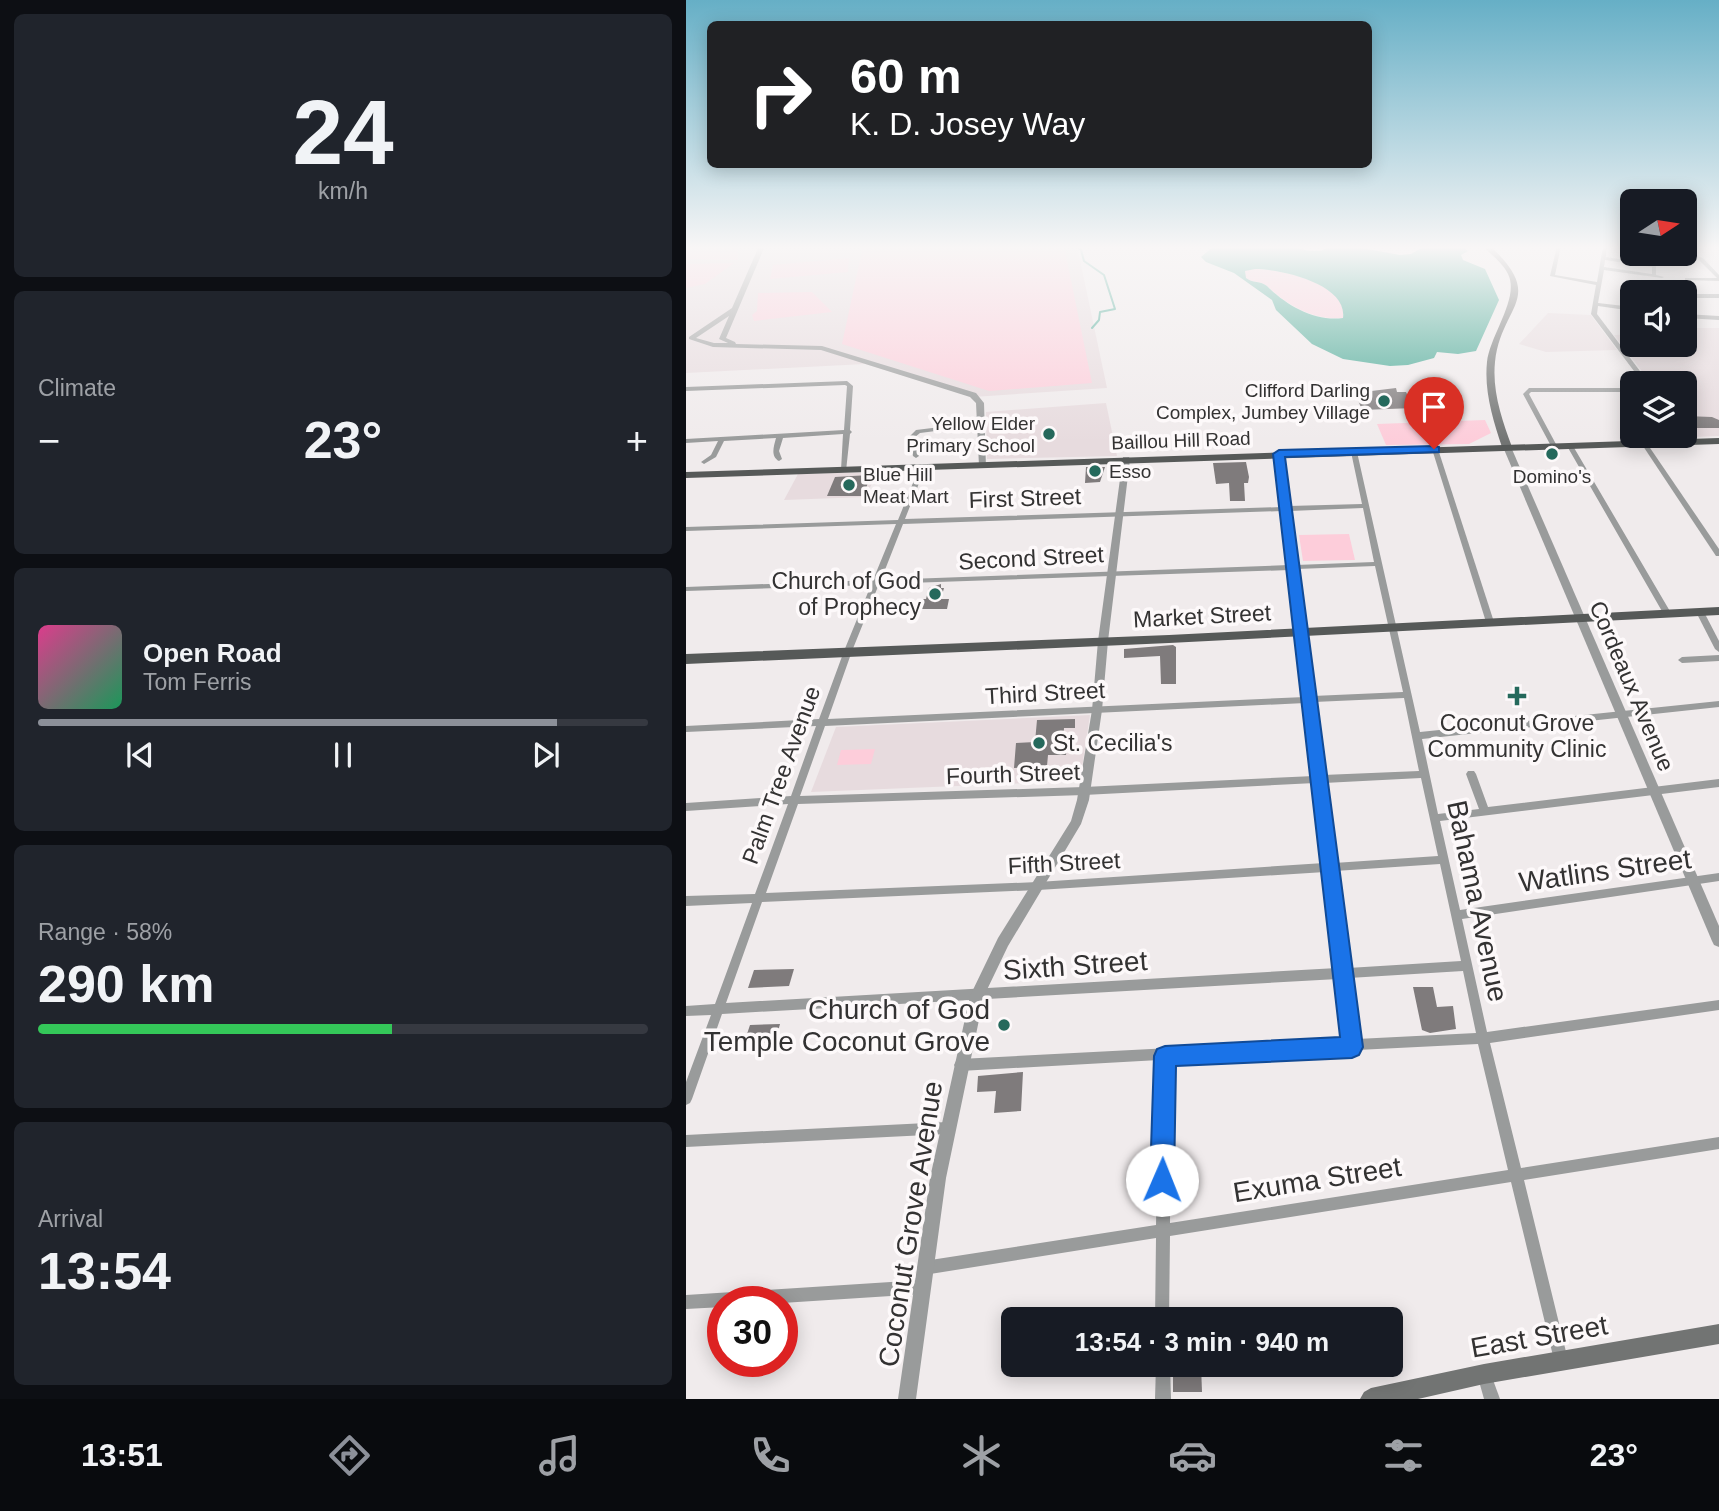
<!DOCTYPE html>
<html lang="en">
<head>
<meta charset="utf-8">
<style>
	:root { --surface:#171b24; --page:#20242c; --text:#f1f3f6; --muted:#9ea1a6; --line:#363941; --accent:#8c9099 }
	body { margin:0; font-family:Arial,sans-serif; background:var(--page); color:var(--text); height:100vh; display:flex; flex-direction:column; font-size:26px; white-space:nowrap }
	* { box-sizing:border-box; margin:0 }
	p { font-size:23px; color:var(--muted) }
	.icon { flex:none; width:38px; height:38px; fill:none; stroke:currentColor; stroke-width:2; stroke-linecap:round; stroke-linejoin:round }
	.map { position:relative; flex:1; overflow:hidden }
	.side { display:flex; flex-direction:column; gap:14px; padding:14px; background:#0d0f14; width:686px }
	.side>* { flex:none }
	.banner { position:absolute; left:21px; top:21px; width:665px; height:147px; border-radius:10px; box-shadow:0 4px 18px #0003; background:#202124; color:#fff; overflow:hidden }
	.needle { width:46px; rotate:78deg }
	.fabs { position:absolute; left:934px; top:189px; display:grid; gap:14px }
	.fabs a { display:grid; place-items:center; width:77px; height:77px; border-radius:10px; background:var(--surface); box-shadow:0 4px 18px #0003; font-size:35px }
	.speed { position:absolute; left:21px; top:1286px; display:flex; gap:14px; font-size:35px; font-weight:700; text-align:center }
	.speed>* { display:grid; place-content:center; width:91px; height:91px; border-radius:50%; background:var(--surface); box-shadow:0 4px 18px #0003; line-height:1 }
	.speed .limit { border:10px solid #d22; background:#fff; color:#111 }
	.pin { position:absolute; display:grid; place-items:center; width:60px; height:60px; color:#fff; margin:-72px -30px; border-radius:50% 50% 50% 0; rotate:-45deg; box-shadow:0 0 7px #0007 }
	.pin .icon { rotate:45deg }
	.me { position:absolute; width:77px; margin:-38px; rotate:1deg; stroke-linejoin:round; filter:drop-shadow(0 0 5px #0008) }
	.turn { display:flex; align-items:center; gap:24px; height:147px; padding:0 28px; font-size:32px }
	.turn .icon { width:91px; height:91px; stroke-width:2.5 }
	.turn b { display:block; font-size:49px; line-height:60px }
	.big { font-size:52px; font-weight:800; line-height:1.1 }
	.side .widget { flex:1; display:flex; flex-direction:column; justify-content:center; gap:10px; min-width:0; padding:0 24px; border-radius:10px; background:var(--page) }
	.side .dial { align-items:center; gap:0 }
	.dial b { font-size:91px; line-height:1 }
	.song { display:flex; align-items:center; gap:21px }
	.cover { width:84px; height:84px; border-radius:10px; background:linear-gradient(135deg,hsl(330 70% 55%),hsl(150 70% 35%)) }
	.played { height:7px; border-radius:4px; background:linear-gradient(90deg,var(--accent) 85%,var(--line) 85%) }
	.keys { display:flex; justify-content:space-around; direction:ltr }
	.heat { display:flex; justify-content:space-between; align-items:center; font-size:38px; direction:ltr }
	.charge { height:10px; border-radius:5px; background:linear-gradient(90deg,#34c759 58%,var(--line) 0) }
	.trip { position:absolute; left:315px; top:1307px; width:402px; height:70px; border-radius:10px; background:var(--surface); box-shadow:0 4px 18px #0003; font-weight:800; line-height:70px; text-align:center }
	.tabs { display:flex; height:112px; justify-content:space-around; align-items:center; background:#090b0e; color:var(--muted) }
	.tabs .icon { width:49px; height:49px }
	.tabs .current { color:var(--accent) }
	.tabs b { font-size:32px; color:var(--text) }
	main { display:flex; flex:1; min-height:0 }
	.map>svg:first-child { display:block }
</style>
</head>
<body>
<main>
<section class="side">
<div class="widget dial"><b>24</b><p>km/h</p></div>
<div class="widget"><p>Climate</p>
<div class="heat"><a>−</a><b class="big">23°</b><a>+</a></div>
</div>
<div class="widget">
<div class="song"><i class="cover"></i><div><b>Open Road</b><p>Tom Ferris</p></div></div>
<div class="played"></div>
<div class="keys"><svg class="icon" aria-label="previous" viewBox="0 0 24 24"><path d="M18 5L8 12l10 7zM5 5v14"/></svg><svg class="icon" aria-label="pause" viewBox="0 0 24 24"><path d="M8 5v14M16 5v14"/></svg><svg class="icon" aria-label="next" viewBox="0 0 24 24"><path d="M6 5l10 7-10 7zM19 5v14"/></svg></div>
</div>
<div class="widget"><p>Range · 58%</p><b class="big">290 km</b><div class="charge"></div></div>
<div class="widget"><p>Arrival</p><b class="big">13:54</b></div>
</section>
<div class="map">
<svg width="1033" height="1399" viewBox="0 0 1033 1399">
	<rect width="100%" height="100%" fill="#f0ebec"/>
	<g fill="#e7dbde">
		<path d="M0,246H391L421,388L287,397L179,364L0,373Z"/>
		<path d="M862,313L905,315L931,350L860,352L833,344Z"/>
		<path d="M999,328H1033V436L1008,437L999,426V383H965L928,335L947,334V345H999Z"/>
		<path d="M420,403L431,456L301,459L300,412Z"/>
		<path d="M192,472L179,497L98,500L112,474Z"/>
		<path d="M404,715L394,781L125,792L150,727Z"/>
	</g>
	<g fill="#fdcdda">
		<path d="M0,246H52V260L0,259Z"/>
		<path d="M177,246H378L406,383L303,391L156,344Z"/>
		<path d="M163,258L162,272L84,279L87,265Z"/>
		<path d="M48,263L19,284L0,288V264Z"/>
		<path d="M568,269C594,269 664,284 657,318C628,321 601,305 581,286C575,281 566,283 560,278L558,271Z"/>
		<path d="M126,292L146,312L68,321L66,315L71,311L72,293Z"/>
		<path d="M799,420L805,433L783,444L700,445L691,424Z"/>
		<path d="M663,534L669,560L617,561L613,535Z"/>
		<path d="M189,749L185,764L151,765L155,750Z"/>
	</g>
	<path fill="#44a793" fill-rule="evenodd" d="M528,246H605L623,251H635L643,246H665L714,255L725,254L739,246H776L782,251L775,255L777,260L799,269L813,300L790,351L772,354L751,352L748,358L722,365L704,366L657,359L626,344L590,310L586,300L548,273L520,262L515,257ZM569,269C595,269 662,284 657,318C629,322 600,305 581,286C575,281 566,283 560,278L559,271Z"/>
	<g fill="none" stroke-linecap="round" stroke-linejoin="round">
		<path stroke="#44a793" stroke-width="2" d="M389,246L395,250L398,261L418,275L429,309L414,312L413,320L406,328"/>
	</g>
	<g fill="#7f7b7c">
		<path d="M710,388L711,392H720L728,408L676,410L669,393Z"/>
		<path d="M999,416L1026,417L1033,420V428H1002Z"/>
		<path d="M560,462L563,477L562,483H558L559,501H544L543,483L530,484L527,463Z"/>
		<path d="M400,467H419L414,482L399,483Z"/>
		<path d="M184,475L178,496H141L149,477Z"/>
		<path d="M255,584V588H258L255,599H263L261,609H228L231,599H240L243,588Z"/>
		<path d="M487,645L490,647V684H475L474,656L438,658V649Z"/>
		<path d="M389,719V728H378L377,744H381L380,755H362L361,766L328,768L330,743L349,742L351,720Z"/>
		<path d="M108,969L103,986L62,988L68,970Z"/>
		<path d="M727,987H747L751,1007L767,1006L770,1029L744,1033L736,1030Z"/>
		<path d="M94,1024L89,1042L58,1043L64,1025Z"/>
		<path d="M337,1072L335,1111L308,1113L310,1091L291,1092L292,1076Z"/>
		<path d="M487,1365H515L516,1392H487Z"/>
	</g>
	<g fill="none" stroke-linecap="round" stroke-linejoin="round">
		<g fill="#999b9b" fill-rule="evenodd">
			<path d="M871,246H875L869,275L911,282L917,246H921L920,257L970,265V275L978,277L976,278L918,270L912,303L947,307V311L912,306L911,314L963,383H957L905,314L910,285L864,276ZM919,260L966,267V274L918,267Z"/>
			<rect x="943" y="246" width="4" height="1"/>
			<path d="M999,252L1017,258L1033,275V281L999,280V278H1031L1013,260L997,254H999Z"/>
			<path d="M957,288L968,291L969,292L955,291L954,290Z"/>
			<rect x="999" y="294" width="34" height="4"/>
			<path d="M999,314L1033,316V320L999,318Z"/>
			<path d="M161,381L167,386L164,430L166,432L164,434L160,471L158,472L155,470L157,434L97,438L93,451L96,459L93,461C84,456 88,446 90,438L38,441L30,457L18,464L15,462L25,455L32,441L0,443V439L158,430L161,386L159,385L0,391V387Z"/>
			<path d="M947,388V392H845L843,394L871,446L868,448L865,446L837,394L843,388Z"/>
			<path d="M295,422L298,424L297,425L234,433L229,437L233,456L230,458L227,456L223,437L230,430Z"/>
			<path d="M958,441L960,442L1033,549V556H1030L955,443Z"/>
			<path d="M884,444L887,446L985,613L984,615H978L977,613L881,446Z"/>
			<path d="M749,447L752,449L808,622L807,624H801L800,622L746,449Z"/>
			<path d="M668,450L671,452L734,732L1033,701V707L736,739L752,814L793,809L780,774L782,771H788L790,774L802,807L1033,779V787L754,821L774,910L1033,873V881L776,919L801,1032L1033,1000V1010L804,1043L835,1168L1033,1137V1149L838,1180L882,1360L880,1365L875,1367L870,1365L868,1360L825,1182L484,1236L483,1320H469L470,1238L238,1275L233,1273L231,1268L233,1263L238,1261L470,1225L473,1060L274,1071L270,1069L268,1065L270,1061L274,1059L659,1039L652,979L36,1014L6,1099L4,1103L0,1105V1082L25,1015L0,1016V1006L29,1004L66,903L0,906V896L69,894L102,804L0,811V803L105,796L130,726L0,732V726L133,719L158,651L185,585L0,591V587L187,580L210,524L0,531V527L212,520L233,468L236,466L239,468L219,519L596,507L590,454L593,452L596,454L603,506L676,504L665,452ZM677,508L688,562L610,565L604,511ZM596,511L603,565L195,580L217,524ZM689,566L717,692L627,696L611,569ZM603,570L619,697L142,719L166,651L193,584ZM718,698L733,771L637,775L628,702ZM619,703L628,776L398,787L114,796L139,726ZM735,778L752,856L648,863L638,783ZM629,783L638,863L352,882L80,893L112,804L398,795ZM754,864L775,961L662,968L649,871ZM639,872L651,968L40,1003L76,902L352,890ZM777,971L790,1033L671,1039L663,978ZM792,1044L822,1170L484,1223L485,1060L662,1051L666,1053L671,1050Z"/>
			<path d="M1014,609L1018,612L1033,641V652L1029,649L1010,612Z"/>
			<path d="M1033,655V661L996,663L992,660L996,657Z"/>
			<path d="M261,1122L265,1124L267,1128L265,1132L261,1134L0,1147V1135Z"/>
			<path d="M236,1280L241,1282L243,1287L241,1292L236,1294L96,1303L37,1302V1307L0,1309V1295Z"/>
			<path d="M470,1365H484L485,1399H469Z"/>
			<path d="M798,1367L803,1369L814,1399H798L791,1374L793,1369Z"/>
		</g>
		<g fill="#999b9b" fill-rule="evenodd">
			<path d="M73,246H79L40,338L49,342L50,344L136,346L290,393L298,403L300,468H297L293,466L290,403L284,397L135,350L27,347L3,339V337L46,308ZM43,316L33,339L42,343H28L10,338Z"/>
			<path d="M818,445H824L825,447L1033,926V947L1028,945L1026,941L817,447Z"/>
			<path d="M437,457H443L444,459L422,641L416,710L403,800L395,824L322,946L298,996L260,1178L230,1399H212L244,1178L284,996L312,938L385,821L391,800L406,710L412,641Z"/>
		</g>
		<g fill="#727473" fill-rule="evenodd">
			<path d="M797,246H804C861,299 815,305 809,362C806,391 816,420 826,447L821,450L816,447C807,420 798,391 801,362C804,335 834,298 822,274C817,263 805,255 797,246Z"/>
			<path d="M1033,1324V1344L798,1384L732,1399H674L678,1392L685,1388L798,1364Z"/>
		</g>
		<g fill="#565958" fill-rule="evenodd">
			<path d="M1033,438V444L0,478V472Z"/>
			<path d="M1033,607V615L483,643L0,664V654L483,635Z"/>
		</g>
	</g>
	<linearGradient id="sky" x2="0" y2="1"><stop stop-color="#66afc6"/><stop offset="0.56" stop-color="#f8f6f6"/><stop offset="1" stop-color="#f8f6f6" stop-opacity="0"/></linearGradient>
	<rect width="1033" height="442" fill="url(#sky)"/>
	<path fill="#1a73e8" stroke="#114b97" stroke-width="2" d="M748,446L753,447V452L599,457L677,1047L673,1055L666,1058L490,1066L488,1180L485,1188L476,1191L468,1188L464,1180L468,1056L471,1049L479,1046L654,1037L587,454L593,450Z"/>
	<g fill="#25695c" stroke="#fdf9fa" stroke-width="2.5">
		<circle cx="698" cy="401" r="7"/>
		<circle cx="363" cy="434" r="7"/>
		<circle cx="866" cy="454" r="7"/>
		<circle cx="409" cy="471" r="7"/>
		<circle cx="163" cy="485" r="7"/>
		<circle cx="249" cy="594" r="7"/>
		<path d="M827.5 685.5h7v7h7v7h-7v7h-7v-7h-7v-7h7z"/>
		<circle cx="353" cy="743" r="7"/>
		<circle cx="318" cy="1025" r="7"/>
	</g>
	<g text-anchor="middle" stroke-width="7" stroke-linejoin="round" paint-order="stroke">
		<g font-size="19" fill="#333232" stroke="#fdf9fa" text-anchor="end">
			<text x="684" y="397">Clifford Darling<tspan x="684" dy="22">Complex, Jumbey Village</tspan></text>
			<text x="349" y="430">Yellow Elder<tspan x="349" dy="22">Primary School</tspan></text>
			<text x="423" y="478" text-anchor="start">Esso</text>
			<text x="177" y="481" text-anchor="start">Blue Hill<tspan x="177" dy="22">Meat Mart</tspan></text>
			<text x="866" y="483" text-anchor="middle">Domino's</text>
		</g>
		<g font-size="19" fill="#333232" stroke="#fdf9fa">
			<text transform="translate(495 440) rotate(-2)" y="7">Baillou Hill Road</text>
		</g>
		<g font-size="23" fill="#333232" stroke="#fdf9fa">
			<text transform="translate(339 498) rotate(-2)" y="8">First Street</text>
			<text transform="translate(345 558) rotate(-3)" y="8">Second Street</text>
			<text transform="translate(516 616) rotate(-3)" y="8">Market Street</text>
			<text transform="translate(946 686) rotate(67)" y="8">Cordeaux Avenue</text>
			<text transform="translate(359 693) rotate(-3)" y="8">Third Street</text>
			<text transform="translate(327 774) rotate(-2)" y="8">Fourth Street</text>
			<text transform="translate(95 775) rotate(-70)" y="8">Palm Tree Avenue</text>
			<text transform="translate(378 863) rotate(-3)" y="8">Fifth Street</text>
		</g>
		<g font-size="23" fill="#333232" stroke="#fdf9fa" text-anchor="end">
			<text x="235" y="589">Church of God<tspan x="235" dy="26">of Prophecy</tspan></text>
			<text x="831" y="731" text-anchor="middle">Coconut Grove<tspan x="831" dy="26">Community Clinic</tspan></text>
			<text x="367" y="751" text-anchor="start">St. Cecilia's</text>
		</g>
		<g font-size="28" fill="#333232" stroke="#fdf9fa">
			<text transform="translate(919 870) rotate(-8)" y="10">Watlins Street</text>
			<text transform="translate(792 901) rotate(78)" y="10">Bahama Avenue</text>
			<text transform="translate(389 965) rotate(-4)" y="10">Sixth Street</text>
			<text transform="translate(631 1179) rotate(-9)" y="10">Exuma Street</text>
			<text transform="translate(224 1224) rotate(-81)" y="10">Coconut Grove Avenue</text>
			<text transform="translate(853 1336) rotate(-10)" y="10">East Street</text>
		</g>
		<g font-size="28" fill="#333232" stroke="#fdf9fa" text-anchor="end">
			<text x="304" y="1019">Church of God<tspan x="304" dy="32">Temple Coconut Grove</tspan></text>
		</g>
	</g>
</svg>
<div class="fabs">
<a><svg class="needle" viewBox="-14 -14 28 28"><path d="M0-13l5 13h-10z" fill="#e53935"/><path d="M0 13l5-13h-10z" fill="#9ea1a6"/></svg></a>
<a><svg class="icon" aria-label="sound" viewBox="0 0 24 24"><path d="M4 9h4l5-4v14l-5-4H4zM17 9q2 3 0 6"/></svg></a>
<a><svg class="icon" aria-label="layers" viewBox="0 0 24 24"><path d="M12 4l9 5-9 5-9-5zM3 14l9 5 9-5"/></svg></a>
</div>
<div class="speed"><div class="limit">30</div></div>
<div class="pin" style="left:748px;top:449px;background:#d93025"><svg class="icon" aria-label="arrive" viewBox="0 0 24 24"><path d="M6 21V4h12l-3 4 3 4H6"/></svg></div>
<svg class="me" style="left:476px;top:1180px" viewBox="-20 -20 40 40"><circle r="19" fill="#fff"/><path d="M0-13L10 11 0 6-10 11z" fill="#1a73e8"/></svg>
<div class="trip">13:54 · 3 min · 940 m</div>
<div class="banner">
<div class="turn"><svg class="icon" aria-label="right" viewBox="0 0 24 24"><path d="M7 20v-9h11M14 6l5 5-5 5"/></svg><div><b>60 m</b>K. D. Josey Way</div></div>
</div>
</div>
</main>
<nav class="tabs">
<b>13:51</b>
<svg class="icon current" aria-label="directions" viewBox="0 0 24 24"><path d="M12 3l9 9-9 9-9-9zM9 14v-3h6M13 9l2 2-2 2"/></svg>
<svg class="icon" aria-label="music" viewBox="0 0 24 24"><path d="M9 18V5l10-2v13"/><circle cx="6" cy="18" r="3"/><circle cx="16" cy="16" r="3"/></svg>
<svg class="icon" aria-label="phone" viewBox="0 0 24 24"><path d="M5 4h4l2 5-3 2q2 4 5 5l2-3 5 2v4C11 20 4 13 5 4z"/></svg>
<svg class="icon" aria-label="climate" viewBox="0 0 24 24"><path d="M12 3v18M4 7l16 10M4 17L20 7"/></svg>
<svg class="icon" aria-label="car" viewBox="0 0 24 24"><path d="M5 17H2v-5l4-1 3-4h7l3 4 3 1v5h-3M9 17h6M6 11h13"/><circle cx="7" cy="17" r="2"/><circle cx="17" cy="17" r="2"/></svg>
<svg class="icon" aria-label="filters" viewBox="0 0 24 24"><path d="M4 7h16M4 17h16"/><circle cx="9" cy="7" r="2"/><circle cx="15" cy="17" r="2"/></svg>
<b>23°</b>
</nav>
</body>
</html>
